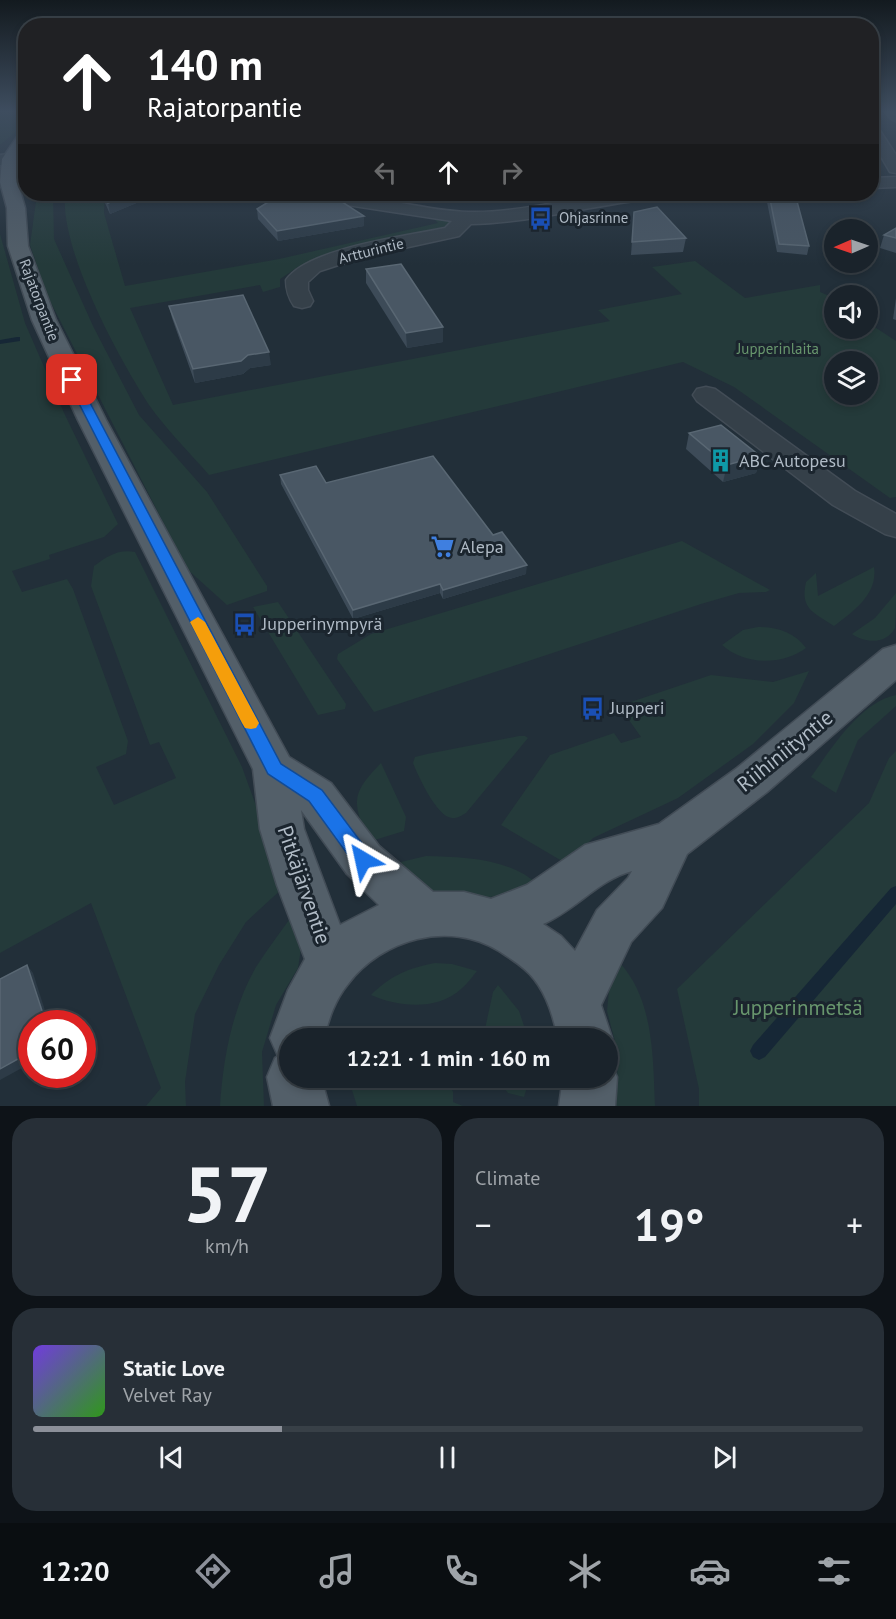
<!DOCTYPE html>
<html lang="en">
<head>
<meta charset="utf-8">
<style>
	:root { --surface:#1a232b; --page:#272f37; --text:#f1f3f6; --muted:#9fa4a9; --line:#384047; --accent:#8c9099 }
	body { margin:0; font-family:"PT Sans",sans-serif; background:var(--page); color:var(--text); height:100vh; display:flex; flex-direction:column; font-size:22px; white-space:nowrap }
	* { box-sizing:border-box; margin:0 }
	p { font-size:20px; color:var(--muted) }
	.icon { flex:none; width:33px; height:33px; fill:none; stroke:currentColor; stroke-width:2; stroke-linecap:round; stroke-linejoin:round }
	.map { position:relative; height:1106px; overflow:hidden }
	.details { display:flex; flex-direction:column; gap:12px; padding:12px; background:#0e1318; flex:1 }
	.details>* { flex:none }
	.top-card { position:absolute; left:18px; top:18px; width:861px; height:183px; border-radius:24px; box-shadow:0 3px 9px #0003,0 0 0 2px var(--line); background:#202124; color:#fff; overflow:hidden }
	.needle { width:39px; rotate:268deg }
	.controls { position:absolute; left:824px; top:219px; display:grid; gap:12px }
	.controls a { display:grid; place-items:center; width:54px; height:54px; border-radius:50%; background:var(--surface); box-shadow:0 3px 9px #0003,0 0 0 2px var(--line); font-size:30px }
	.speed { position:absolute; left:18px; top:1010px; display:flex; gap:12px; font-size:30px; font-weight:700; text-align:center }
	.speed>* { display:grid; place-content:center; width:78px; height:78px; border-radius:50%; background:var(--surface); box-shadow:0 3px 9px #0003,0 0 0 2px var(--line); line-height:1 }
	.speed .limit { border:9px solid #d22; background:#fff; color:#111 }
	.pin { position:absolute; display:grid; place-items:center; width:51px; height:51px; color:#fff; margin:-26px; border-radius:12px; box-shadow:0 3px 9px #0006 }
	.me { position:absolute; width:66px; margin:-33px; rotate:324deg; stroke-linejoin:round; filter:drop-shadow(0 0 4px #0008) }
	.turn { display:flex; align-items:center; gap:21px; height:126px; padding:0 30px; font-size:27px }
	.turn .icon { width:78px; height:78px; stroke-width:2.5 }
	.turn b { display:block; font-size:42px; line-height:51px }
	.lanes { display:flex; align-items:center; height:57px; padding:0 30px; background:#0003; justify-content:center; gap:30px; direction:ltr }
	.lanes .off { opacity:.35 }
	.big { font-size:45px; font-weight:600; line-height:1.1 }
	.details .widget { flex:1; display:flex; flex-direction:column; justify-content:center; gap:9px; min-width:0; padding:0 21px; border-radius:24px; background:var(--page) }
	.details .dial { align-items:center; gap:0 }
	.dial b { font-size:78px; line-height:1 }
	.song { display:flex; align-items:center; gap:18px }
	.cover { width:72px; height:72px; border-radius:9px; background:linear-gradient(135deg,hsl(260 70% 55%),hsl(110 70% 35%)) }
	.played { height:6px; border-radius:3px; background:linear-gradient(90deg,var(--accent) 30%,var(--line) 30%) }
	.keys { display:flex; justify-content:space-around; direction:ltr }
	.heat { display:flex; justify-content:space-between; align-items:center; font-size:33px; direction:ltr }
	.details .tiles { flex:1; display:grid; gap:12px; grid-template-columns:1fr 1fr }
	.widget:last-child { grid-column:span 2 }
	.trip { position:absolute; left:279px; top:1028px; width:339px; height:60px; border-radius:30px; background:var(--surface); box-shadow:0 3px 9px #0003,0 0 0 2px var(--line); font-weight:600; line-height:60px; text-align:center }
	.menu { display:flex; height:96px; justify-content:space-around; align-items:center; background:#0a0e11; color:var(--muted) }
	.menu .icon { width:42px; height:42px }
	.menu .selected { color:var(--accent) }
	.menu b { font-size:27px; color:var(--text) }
	.map>svg:first-child { display:block }
</style>
</head>
<body>
<div class="map">
<svg width="896" height="1106" viewBox="0 0 896 1106">
	<rect width="100%" height="100%" fill="#222f39"/>
	<g fill="#243a3a" fill-rule="evenodd">
		<path d="M0,111H26L25,124L0,145Z"/>
		<path d="M37,194H53L54,239L93,326L139,415L207,492L267,586V591L227,605L187,569L47,295L30,245Z"/>
		<path d="M65,194H105L104,213L125,286L279,259L438,223L433,218L442,217L449,222V227L298,267L280,279V287L263,292L260,285L130,308L173,405L610,321L598,310L682,294L652,267L695,261L745,298L820,285V292L834,298V328H867V322L896,341V497L890,498L734,387L683,362L209,475C189,452 166,429 149,405C118,357 60,250 65,194ZM834,362H867V394H834Z"/>
		<path d="M0,234L25,323L65,415L118,524L104,537L49,555L50,559L12,571L22,592L67,579L73,589L128,741L126,754L96,767L114,805L176,778L159,742L150,745L91,586L94,566C108,556 118,549 135,552L242,767L285,886L246,922L219,965L195,1014L185,1082L186,1106H146L161,1088L91,903L0,953Z"/>
		<path d="M682,541L770,590L766,592L739,593L701,604L374,712L337,659L338,654L371,634Z"/>
		<path d="M874,567C878,594 854,611 834,626C813,612 800,609 806,582L816,573L818,596Z"/>
		<path d="M896,593C896,603 896,619 895,628C886,645 865,643 852,634L875,618Z"/>
		<path d="M278,602L346,704L345,709L318,715L253,607Z"/>
		<path d="M758,627C777,627 794,632 806,648C782,666 744,665 722,645L743,630Z"/>
		<path d="M809,671L794,703L753,744L678,798L593,838L567,864L501,825L550,755L614,733L621,743L641,737L619,706L711,675L773,682Z"/>
		<path d="M896,695V706L858,740L836,793L811,777C831,749 860,702 896,695Z"/>
		<path d="M519,736H525L528,738L466,813C462,815 457,819 452,818C437,817 418,776 413,763L415,757L427,754Z"/>
		<path d="M896,751V1106H699V1089L677,989L869,803L889,758Z"/>
		<path d="M381,763L406,817L404,831L368,842C354,801 349,796 381,763Z"/>
		<path d="M426,856C462,857 511,858 538,885L509,895L490,897L440,893L409,887L384,866Z"/>
		<path d="M296,910L302,942L298,968L276,1005L262,1052L264,1106H220C223,1059 232,1009 256,967C268,948 283,929 296,910Z"/>
		<path d="M619,962C654,999 653,1058 655,1106H616L618,1053L607,1011L609,990Z"/>
		<path d="M435,963L452,964L477,971C472,977 467,984 461,989C437,1011 398,1007 371,995C390,976 408,968 435,963Z"/>
		<path d="M498,985L519,1011L528,1038H483L493,992Z"/>
		<path d="M348,1077H446L453,1092V1102L463,1106H357Z"/>
		<path d="M495,1077H530L524,1097L508,1093Z"/>
	</g>
	<g fill="none" stroke-linecap="round" stroke-linejoin="round">
		<g fill="#162736" fill-rule="evenodd">
			<path d="M17,337H20V341L0,344V340Z"/>
			<path d="M896,886V904L765,1057L759,1060L753,1057L750,1051L753,1045L891,888Z"/>
		</g>
		<defs>
			<g id="street">
				<path d="M872,124L877,126L896,155V173L890,172L872,141Z"/>
				<path d="M26,152V162L0,165V155Z"/>
				<path d="M896,177V187L872,188V178Z"/>
				<path d="M299,194C356,187 412,210 468,212C533,214 595,187 660,194L657,198L651,199C591,205 532,223 471,224L459,236L363,257L320,271L308,282V290L313,301L310,306L302,308L294,306C288,297 286,290 286,280C308,248 407,236 445,228L452,221L308,199L302,198Z"/>
				<path d="M706,387L715,389L855,491L896,514V537L885,534L833,505L697,401L693,395L697,389Z"/>
			</g>
			<g id="primary">
				<path d="M26,129V147L18,159L16,176L25,208L28,246L56,320L106,420L289,757L331,783L379,846L433,892H464L491,899L527,885L585,845L659,824L737,768L883,649L896,645V680L767,792L687,854L662,908L631,942L601,1005L612,1038L608,1048V1038H558C553,1017 548,997 534,979C525,967 511,959 499,951C449,920 382,939 348,984C335,1000 329,1018 324,1038H290V1077H321L329,1106H273L267,1077L275,1058L278,1056L270,1038L288,990L305,959L277,885L260,829L253,769L78,420L32,320L8,246L7,208L0,182L2,159L21,131ZM301,810L347,874L379,905L340,925L304,829ZM632,871L628,878L597,910L575,951L561,936L543,924C576,910 598,880 632,871Z"/>
				<path d="M608,1057L617,1077L615,1106H559L563,1077H608Z"/>
			</g>
		</defs>
		<use href="#street" stroke="#424c56" stroke-width="3"/>
		<use href="#primary" stroke="#424c56" stroke-width="3"/>
		<use href="#street" fill="#354049" fill-rule="evenodd"/>
		<use href="#primary" fill="#535f69" fill-rule="evenodd"/>
	</g>
	<g fill="#3d4b58">
		<path d="M882,111H896V123L890,120Z"/>
		<path d="M101,194H158L110,214Z"/>
		<path d="M382,194H407L403,197Z"/>
		<path d="M744,194H795L809,246L807,255L777,252L767,202L751,203Z"/>
		<path d="M257,209L364,226L278,241L258,219Z"/>
		<path d="M634,212L686,238L683,252L631,255Z"/>
		<path d="M896,228V253L880,248L884,235Z"/>
		<path d="M366,269L443,327V342L407,348L366,283Z"/>
		<path d="M896,298V320L893,319Z"/>
		<path d="M169,306L271,365L250,368L243,374L195,383L172,318Z"/>
		<path d="M689,433L760,456L756,473L723,482L686,449Z"/>
		<path d="M280,475L326,483L493,535L526,574L443,599L440,593L353,619L281,484Z"/>
	</g>
	<g fill="#2d3b47">
		<path d="M131,194H158L110,214L108,203Z"/>
		<path d="M364,216V226L278,241L277,231Z"/>
		<path d="M443,327V342L407,348L406,333Z"/>
		<path d="M269,352L271,365L250,368L243,374L195,383L193,369L248,355Z"/>
		<path d="M760,456L756,473L723,482L727,465Z"/>
		<path d="M527,565L526,574L443,599V590Z"/>
		<path d="M440,584V593L353,619V610Z"/>
		<path d="M27,965L33,973L49,1023H46Z"/>
		<path d="M32,1045V1057L29,1058L31,1063L0,1080V1069L24,1050Z"/>
	</g>
	<g fill="#495764" stroke="#596773" stroke-width="1.5">
		<path d="M890,111H896V115L892,113Z"/>
		<path d="M103,194H131L108,203Z"/>
		<path d="M281,194H317L333,196L364,216L277,231L257,209Z"/>
		<path d="M752,194H795L809,246L779,244L769,194L753,195Z"/>
		<path d="M657,207L686,238L632,242L634,212Z"/>
		<path d="M896,228V238L884,235Z"/>
		<path d="M401,264L443,327L406,333L366,269Z"/>
		<path d="M243,295L269,352L248,355L241,361L193,369L169,306Z"/>
		<path d="M721,425L760,456L727,465L689,433Z"/>
		<path d="M433,456L493,535L502,532L527,565L443,590L440,584L353,610L280,475L316,466L326,483Z"/>
		<path d="M27,965L46,1023H32V1045L24,1050L25,1055L0,1069V979Z"/>
	</g>
	<linearGradient id="sky" x2="0" y2="1"><stop stop-color="#131a1f"/><stop offset="0.42" stop-color="#3e4d5f"/><stop offset="1" stop-color="#3e4d5f" stop-opacity="0"/></linearGradient>
	<rect width="896" height="265" fill="url(#sky)"/>
	<path fill="#1a73e8" stroke="#114b97" stroke-width="1.5" d="M72,377L78,380L281,764L322,790L370,854L373,860L370,866L363,869L356,866L309,801L268,774L67,380Z"/>
	<path fill="#f59e0b" d="M198,617L205,622L259,723L256,728L251,729L245,728L242,723L190,622Z"/>
	<defs>
		<symbol id="bus-bare" viewBox="-9 -9 18 18"><path d="M-5-6H5V4H4V6H2V4H-2V6H-4V4H-5ZM-3.5-4V0h7V-4ZM-3.5 1.2v1.5H-2V1.2ZM2 1.2v1.5H3.5V1.2Z" fill="#1a4fb4" stroke="#1b252e" stroke-width="2.5" paint-order="stroke"/></symbol>
		<symbol id="building-bare" viewBox="-9 -9 18 18"><path d="M-4-6H4V6H1V3H-1V6H-4ZM-2.5-4.3h1.7v1.8h-1.7ZM.8-4.3h1.7v1.8H.8ZM-2.5-1h1.7V.8h-1.7ZM.8-1h1.7V.8H.8Z" fill="#0f9aa8" stroke="#1b252e" stroke-width="2.5" paint-order="stroke"/></symbol>
		<symbol id="supermarket-bare" viewBox="-9 -9 18 18"><path d="M-6-5.5h2.5l.6 2H6L4.5 2H-2.5L-4.4-4H-6ZM-1.5 3.2a1.3 1.3 0 1 0 .1 0ZM3 3.2a1.3 1.3 0 1 0 .1 0Z" fill="#3f7fe0" stroke="#1b252e" stroke-width="2.5" paint-order="stroke"/></symbol>
	</defs>
	<g fill-rule="evenodd">
		<use href="#bus-bare" x="524" y="202" width="33" height="33"/>
		<use href="#building-bare" x="704" y="444" width="33" height="33"/>
		<use href="#supermarket-bare" x="426" y="530" width="33" height="33"/>
		<use href="#bus-bare" x="228" y="608" width="33" height="33"/>
		<use href="#bus-bare" x="576" y="692" width="33" height="33"/>
	</g>
	<g text-anchor="middle" stroke-width="6" stroke-linejoin="round" paint-order="stroke">
		<g font-size="15" fill="#b0bbc6" stroke="#1b252e" text-anchor="start">
			<text x="559" y="223">Ohjasrinne</text>
		</g>
		<g font-size="15" fill="#b0bbc6" stroke="#1b252e">
			<text transform="translate(371 251) rotate(-14)" y="5">Artturintie</text>
			<text transform="translate(39 300) rotate(69)" y="5">Rajatorpantie</text>
		</g>
		<g font-size="15" fill="#68966d" stroke="#1b252e">
			<text x="778" y="354">Jupperinlaita</text>
		</g>
		<g font-size="18" fill="#b0bbc6" stroke="#1b252e" text-anchor="start">
			<text x="739" y="467">ABC Autopesu</text>
			<text x="460" y="553">Alepa</text>
			<text x="262" y="630">Jupperinympyrä</text>
			<text x="610" y="714">Jupperi</text>
		</g>
		<g font-size="21" fill="#b0bbc6" stroke="#1b252e">
			<text transform="translate(785 751) rotate(-39)" y="7">Riihiniityntie</text>
			<text transform="translate(304 885) rotate(71)" y="7">Pitkäjärventie</text>
		</g>
		<g font-size="21" fill="#68966d" stroke="#1b252e">
			<text x="798" y="1015">Jupperinmetsä</text>
		</g>
	</g>
</svg>
<div class="controls">
<a><svg class="needle" viewBox="-14 -14 28 28"><path d="M0-13l5 13h-10z" fill="#e53935"/><path d="M0 13l5-13h-10z" fill="#9fa4a9"/></svg></a>
<a><svg class="icon" aria-label="sound" viewBox="0 0 24 24"><path d="M4 9h4l5-4v14l-5-4H4zM17 9q2 3 0 6"/></svg></a>
<a><svg class="icon" aria-label="layers" viewBox="0 0 24 24"><path d="M12 4l9 5-9 5-9-5zM3 14l9 5 9-5"/></svg></a>
</div>
<div class="speed"><div class="limit">60</div></div>
<div class="pin" style="left:72px;top:380px;background:#d93025"><svg class="icon" aria-label="arrive" viewBox="0 0 24 24"><path d="M6 21V4h12l-3 4 3 4H6"/></svg></div>
<svg class="me" style="left:363px;top:860px" viewBox="-20 -20 40 40"><path d="M0-17L14 15 0 8-14 15z" fill="#1a73e8" stroke="#fff" stroke-width="4"/></svg>
<div class="trip">12:21 · 1 min · 160 m</div>
<div class="top-card">
<div class="turn"><svg class="icon" aria-label="ahead" viewBox="0 0 24 24"><path d="M12 20V5M6 11l6-6 6 6"/></svg><div><b>140 m</b>Rajatorpantie</div></div>
<div class="lanes"><svg class="icon off" aria-label="left" viewBox="0 0 24 24"><path d="M17 20v-9H6M10 6l-5 5 5 5"/></svg><svg class="icon" aria-label="ahead" viewBox="0 0 24 24"><path d="M12 20V5M6 11l6-6 6 6"/></svg><svg class="icon off" aria-label="right" viewBox="0 0 24 24"><path d="M7 20v-9h11M14 6l5 5-5 5"/></svg></div>
</div>
</div>
<section class="details">
<div class="tiles">
<div class="widget dial"><b>57</b><p>km/h</p></div>
<div class="widget"><p>Climate</p>
<div class="heat"><a>−</a><b class="big">19°</b><a>+</a></div>
</div>
<div class="widget">
<div class="song"><i class="cover"></i><div><b>Static Love</b><p>Velvet Ray</p></div></div>
<div class="played"></div>
<div class="keys"><svg class="icon" aria-label="previous" viewBox="0 0 24 24"><path d="M18 5L8 12l10 7zM5 5v14"/></svg><svg class="icon" aria-label="pause" viewBox="0 0 24 24"><path d="M8 5v14M16 5v14"/></svg><svg class="icon" aria-label="next" viewBox="0 0 24 24"><path d="M6 5l10 7-10 7zM19 5v14"/></svg></div>
</div>
</div>
</section>
<nav class="menu">
<b>12:20</b>
<svg class="icon selected" aria-label="directions" viewBox="0 0 24 24"><path d="M12 3l9 9-9 9-9-9zM9 14v-3h6M13 9l2 2-2 2"/></svg>
<svg class="icon" aria-label="music" viewBox="0 0 24 24"><path d="M9 18V5l10-2v13"/><circle cx="6" cy="18" r="3"/><circle cx="16" cy="16" r="3"/></svg>
<svg class="icon" aria-label="phone" viewBox="0 0 24 24"><path d="M5 4h4l2 5-3 2q2 4 5 5l2-3 5 2v4C11 20 4 13 5 4z"/></svg>
<svg class="icon" aria-label="climate" viewBox="0 0 24 24"><path d="M12 3v18M4 7l16 10M4 17L20 7"/></svg>
<svg class="icon" aria-label="car" viewBox="0 0 24 24"><path d="M5 17H2v-5l4-1 3-4h7l3 4 3 1v5h-3M9 17h6M6 11h13"/><circle cx="7" cy="17" r="2"/><circle cx="17" cy="17" r="2"/></svg>
<svg class="icon" aria-label="filters" viewBox="0 0 24 24"><path d="M4 7h16M4 17h16"/><circle cx="9" cy="7" r="2"/><circle cx="15" cy="17" r="2"/></svg>
</nav>
</body>
</html>
